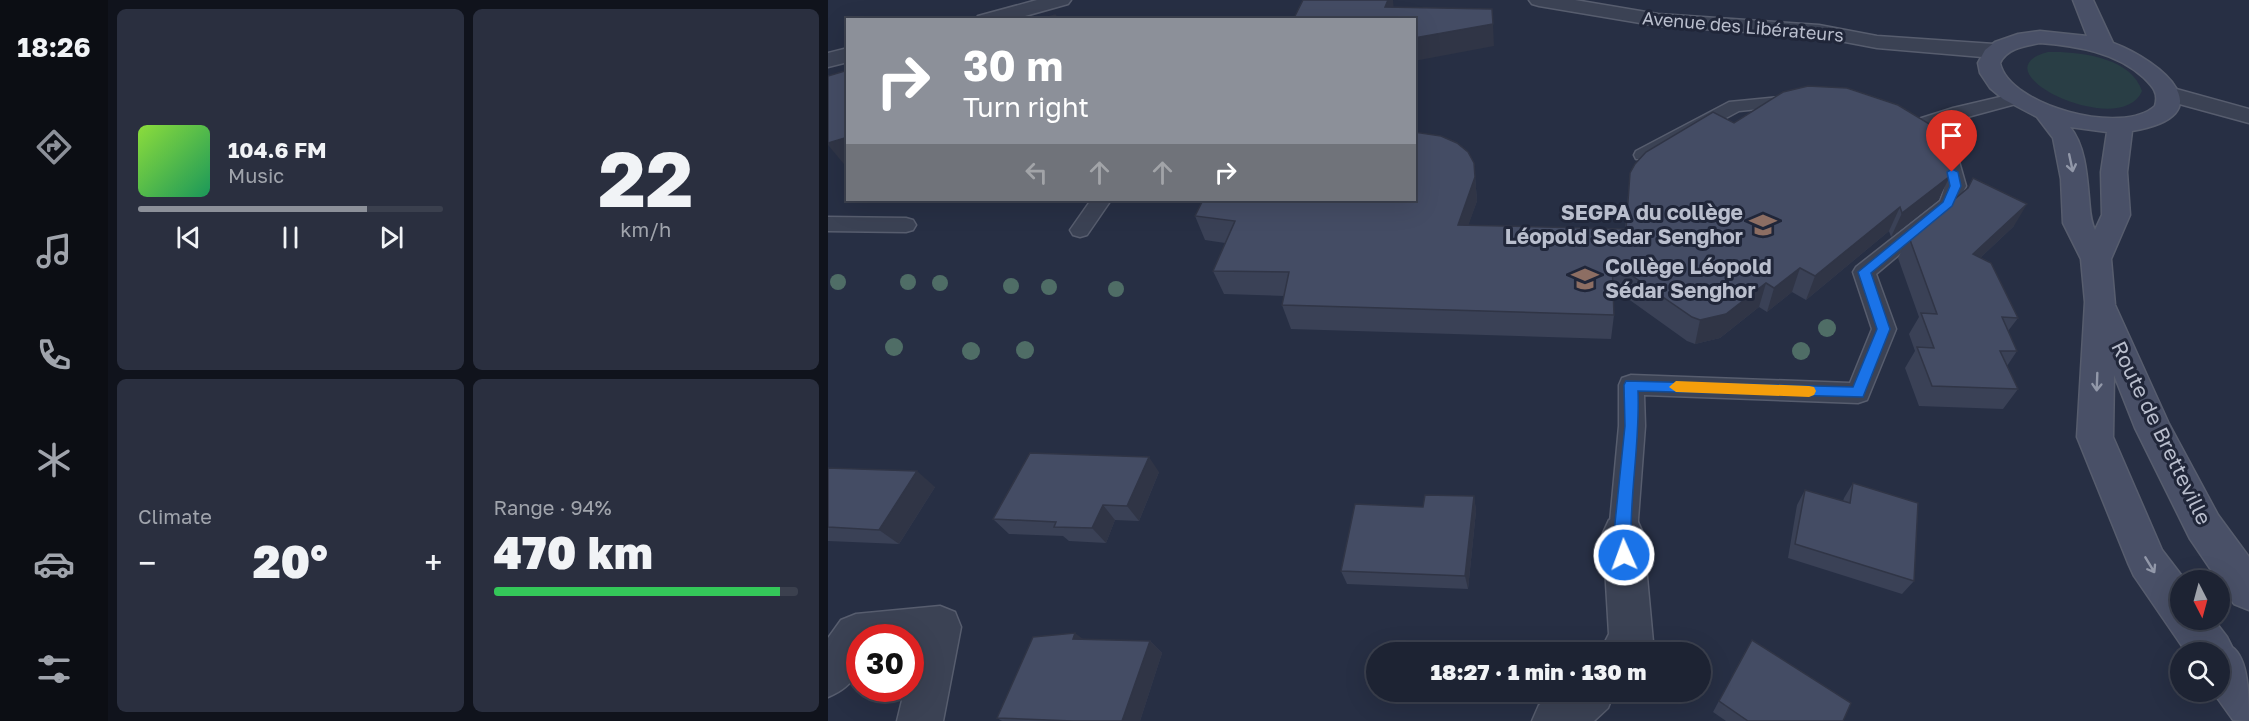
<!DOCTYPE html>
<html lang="en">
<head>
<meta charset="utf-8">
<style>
	:root { --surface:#1d2333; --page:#2a2f3f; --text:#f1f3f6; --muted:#a0a4ac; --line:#3b404e; --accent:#8c9099 }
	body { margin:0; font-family:"Golos Text",sans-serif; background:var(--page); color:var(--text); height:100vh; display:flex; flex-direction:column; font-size:22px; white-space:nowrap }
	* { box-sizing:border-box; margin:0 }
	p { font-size:20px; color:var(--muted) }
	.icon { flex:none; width:33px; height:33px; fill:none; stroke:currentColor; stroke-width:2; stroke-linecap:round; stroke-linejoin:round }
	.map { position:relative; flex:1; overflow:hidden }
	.panel { display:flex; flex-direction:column; gap:9px; padding:9px; background:#10131c; width:720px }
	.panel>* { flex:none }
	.guide { position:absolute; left:18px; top:18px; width:570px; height:183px; border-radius:0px; box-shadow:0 6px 24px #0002,0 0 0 2px var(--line); background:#8c9099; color:#fff; overflow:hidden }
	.needle { width:39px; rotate:174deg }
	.controls { position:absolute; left:1342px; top:570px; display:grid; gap:12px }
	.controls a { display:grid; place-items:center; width:60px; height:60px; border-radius:50%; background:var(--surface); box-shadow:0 6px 24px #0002,0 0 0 2px var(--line); font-size:30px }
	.speed { position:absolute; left:18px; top:624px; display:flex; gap:12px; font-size:30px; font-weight:700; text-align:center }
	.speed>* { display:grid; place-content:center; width:78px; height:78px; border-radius:50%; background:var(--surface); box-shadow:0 6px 24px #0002,0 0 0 2px var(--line); line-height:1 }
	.speed .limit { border:9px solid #d22; background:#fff; color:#111 }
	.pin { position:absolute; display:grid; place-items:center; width:51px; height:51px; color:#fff; margin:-62px -26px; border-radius:50% 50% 50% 0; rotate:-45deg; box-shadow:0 0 6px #0007 }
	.pin .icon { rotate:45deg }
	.me { position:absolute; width:66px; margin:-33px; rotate:358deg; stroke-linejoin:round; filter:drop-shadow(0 0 4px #0008) }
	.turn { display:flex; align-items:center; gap:21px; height:126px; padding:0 18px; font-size:27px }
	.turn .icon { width:78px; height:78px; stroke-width:2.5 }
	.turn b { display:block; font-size:42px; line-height:51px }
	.lanes { display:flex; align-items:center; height:57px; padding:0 18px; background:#0003; justify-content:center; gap:30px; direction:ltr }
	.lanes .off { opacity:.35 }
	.big { font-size:45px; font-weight:800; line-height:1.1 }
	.panel .tile { flex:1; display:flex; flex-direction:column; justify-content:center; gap:9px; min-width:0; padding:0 21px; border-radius:9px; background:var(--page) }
	.panel .dial { align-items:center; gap:0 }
	.dial b { font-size:78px; line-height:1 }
	.song { display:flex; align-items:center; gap:18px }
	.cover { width:72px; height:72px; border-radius:9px; background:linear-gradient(135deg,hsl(90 70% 55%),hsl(150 70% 35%)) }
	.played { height:6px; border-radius:3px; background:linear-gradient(90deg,var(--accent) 75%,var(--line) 75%) }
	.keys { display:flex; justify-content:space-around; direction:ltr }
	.heat { display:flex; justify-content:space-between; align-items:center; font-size:33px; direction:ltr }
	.charge { height:9px; border-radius:4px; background:linear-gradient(90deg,#34c759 94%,var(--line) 0) }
	.panel .tiles { flex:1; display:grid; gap:9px; grid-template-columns:repeat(2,1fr) }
	.trip { position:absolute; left:538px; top:642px; width:345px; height:60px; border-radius:30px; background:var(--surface); box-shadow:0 6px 24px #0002,0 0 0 2px var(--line); font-weight:800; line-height:60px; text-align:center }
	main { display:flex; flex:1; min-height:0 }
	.dock { display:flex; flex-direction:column; width:108px; justify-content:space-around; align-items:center; background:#0c0e14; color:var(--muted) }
	.dock .icon { width:42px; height:42px }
	.dock .on { color:var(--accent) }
	.dock b { font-size:27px; color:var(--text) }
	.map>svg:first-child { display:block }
</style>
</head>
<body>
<main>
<nav class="dock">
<b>18:26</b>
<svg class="icon on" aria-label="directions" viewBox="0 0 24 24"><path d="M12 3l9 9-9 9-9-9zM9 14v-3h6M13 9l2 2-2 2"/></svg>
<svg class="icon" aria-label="music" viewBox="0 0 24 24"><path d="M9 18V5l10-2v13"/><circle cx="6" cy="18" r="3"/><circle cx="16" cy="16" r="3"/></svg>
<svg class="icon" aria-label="phone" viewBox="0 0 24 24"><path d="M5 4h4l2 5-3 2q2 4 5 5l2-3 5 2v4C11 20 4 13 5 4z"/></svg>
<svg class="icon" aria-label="climate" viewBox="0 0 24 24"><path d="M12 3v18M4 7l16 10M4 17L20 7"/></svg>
<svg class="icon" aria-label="car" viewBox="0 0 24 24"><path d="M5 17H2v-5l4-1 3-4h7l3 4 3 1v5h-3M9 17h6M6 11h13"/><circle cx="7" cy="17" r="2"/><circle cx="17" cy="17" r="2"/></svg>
<svg class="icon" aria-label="filters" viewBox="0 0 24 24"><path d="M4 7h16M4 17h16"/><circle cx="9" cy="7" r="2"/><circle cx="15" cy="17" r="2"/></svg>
</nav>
<section class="panel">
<div class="tiles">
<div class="tile">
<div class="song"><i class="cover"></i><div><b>104.6 FM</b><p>Music</p></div></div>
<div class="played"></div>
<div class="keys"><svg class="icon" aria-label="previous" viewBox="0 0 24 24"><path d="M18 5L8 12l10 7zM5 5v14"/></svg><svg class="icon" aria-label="pause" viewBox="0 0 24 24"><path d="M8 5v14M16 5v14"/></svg><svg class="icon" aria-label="next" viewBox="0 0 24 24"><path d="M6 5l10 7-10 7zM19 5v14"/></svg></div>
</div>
<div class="tile dial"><b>22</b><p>km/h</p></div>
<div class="tile"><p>Climate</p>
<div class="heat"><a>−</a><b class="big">20°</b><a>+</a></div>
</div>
<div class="tile"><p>Range · 94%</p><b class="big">470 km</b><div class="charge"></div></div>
</div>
</section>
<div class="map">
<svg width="1421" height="721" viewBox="0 0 1421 721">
	<rect width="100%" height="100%" fill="#272f44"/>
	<path fill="#293e45" d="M1220,52C1251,51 1303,57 1314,91C1293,141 1146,71 1220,52Z"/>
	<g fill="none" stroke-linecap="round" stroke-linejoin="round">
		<defs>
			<g id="service">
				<path d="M1189,93L1195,94L1198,98L1195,102L1099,128L1130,158L1138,186L1127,208L1048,274L1068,329L1039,400L1030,403L816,395L817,426L809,533L805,542L795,546L785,542L781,533L791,426V385L794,378L803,375L1022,383L1044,329L1025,272L1028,267L1112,201C1130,160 1097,153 1078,126L1081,122L1125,108Z"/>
				<path d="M971,95L977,96L980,100L977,104L911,111L822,159H808L806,155L808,151L901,102Z"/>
				<path d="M263,200H283L259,235L252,237L245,235L242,230Z"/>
				<path d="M0,217L78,218L85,220L88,225L85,230L78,232L0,231Z"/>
			</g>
			<g id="minor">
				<path d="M1341,87L1421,109V123L1333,99L1329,94L1333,89Z"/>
				<path d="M795,515L809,520L815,533L825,642L820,652H772L781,634L775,533L781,520Z"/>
				<path d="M112,606L127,612L133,627L115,721H69L77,688H82V663L85,651H82V638H32C32,668 31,684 0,697V638L13,620L28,614Z"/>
				<path d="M730,692H786L780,708L766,721H704L711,705Z"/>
			</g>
			<g id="tertiary">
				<path d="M209,0H243L240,4L183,20H147L150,16Z"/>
				<path d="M701,0H747L830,14L991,25L1049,36L1166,44L1174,46L1177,51L1174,56L1166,58L1049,48L991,37L830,26L711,6L704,4Z"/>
				<path d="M20,48V62L0,67V53Z"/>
			</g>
			<path id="secondary" d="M1245,0H1265L1285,43C1335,62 1397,115 1304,131L1299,172L1302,215L1283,259L1287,305L1341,424L1390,515L1421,557V610L1406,604L1362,539L1307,428L1286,375L1285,437L1334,550L1357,580H1353V620H1386L1399,637L1404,647C1421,659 1421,698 1421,721L1405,720L1385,692H1392V652H1358L1306,576L1300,563L1249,437L1257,302L1253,259L1235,223L1233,179L1225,138L1209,117L1175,99L1162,88L1152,73L1150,63L1157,50L1167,42L1190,34L1212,31L1259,36ZM1212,43C1248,46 1288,52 1316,78C1325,87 1331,93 1327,106C1295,136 1181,106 1172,63C1179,48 1197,46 1212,43ZM1242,127L1279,132L1273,172L1274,215L1267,230C1262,220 1262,209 1261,198C1259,175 1257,145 1242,127Z"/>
		</defs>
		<use href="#service" stroke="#575d6e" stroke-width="3"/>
		<use href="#minor" stroke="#575d6e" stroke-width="3"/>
		<use href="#tertiary" stroke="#575d6e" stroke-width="3"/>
		<use href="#secondary" stroke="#575d6e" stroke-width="3"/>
		<use href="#service" fill="#3b4254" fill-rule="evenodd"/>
		<use href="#minor" fill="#3b4254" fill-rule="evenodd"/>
		<use href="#tertiary" fill="#3b4254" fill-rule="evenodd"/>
		<use href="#secondary" fill="#495067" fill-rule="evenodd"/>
	</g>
	<g fill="#4f6d66">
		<circle cx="10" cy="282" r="8"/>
		<circle cx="80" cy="282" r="8"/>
		<circle cx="112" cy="283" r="8"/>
		<circle cx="183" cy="286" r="8"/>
		<circle cx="221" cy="287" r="8"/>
		<circle cx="288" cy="289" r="8"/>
		<circle cx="999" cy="328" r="9"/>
		<circle cx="66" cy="347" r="9"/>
		<circle cx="197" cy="350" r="9"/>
		<circle cx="143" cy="351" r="9"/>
		<circle cx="973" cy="351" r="9"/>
	</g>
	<g fill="#3a4156">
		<path d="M906,123L1122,176L1110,200L1063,237L1061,231L978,300L964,292L939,312L931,307L892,338L867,344L859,341L785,288L786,315L783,339L463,329L454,305L456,296L396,294L385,271L397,243L377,240L367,216L646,163L649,201L640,225L797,229L802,173Z"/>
		<path d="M1186,226L1152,258L1190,318L1180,331L1189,351L1179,366L1190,389L1175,409L1091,406L1077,368L1087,351L1081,334L1091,317L1070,258L1081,237Z"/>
		<path d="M0,468L107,487L71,544L0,541Z"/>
		<path d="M331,472L311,521L287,520L278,543L241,541L235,536L181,534L165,519Z"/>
		<path d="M1025,483L1086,581L1074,594L960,558L969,505L977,490L1015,501L1016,498Z"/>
		<path d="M646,496L648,511L640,589L519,584L513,571L595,507Z"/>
		<path d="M255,639L322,641L334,653L312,721H174L169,718Z"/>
		<path d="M917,652L1015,721H898L885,712Z"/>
	</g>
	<g fill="#303546">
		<path d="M560,0H565L566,12L557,7Z"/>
		<path d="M665,24L666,46L586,61V38Z"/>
		<path d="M20,137V169L0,145V143Z"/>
		<path d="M646,163L649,201L632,249L630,225Z"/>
		<path d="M1122,176L1110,200L1063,237L1074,213Z"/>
		<path d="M1199,204L1186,226L1133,276L1145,254Z"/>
		<path d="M1072,207L1061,231L978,300L987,276Z"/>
		<path d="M972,268L964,292L939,312L946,288Z"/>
		<path d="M938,283L931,307L892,338L867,344L872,320Z"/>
		<path d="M321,457L331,472L311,521L299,506Z"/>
		<path d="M89,471L107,487L71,544L51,530Z"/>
		<path d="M646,496L648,511L640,589L637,576Z"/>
		<path d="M275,505L287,520L278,543L264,528Z"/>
		<path d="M247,633L263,645L245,639Z"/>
		<path d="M322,641L334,653L312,721H294Z"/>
	</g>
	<g fill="#444c64" stroke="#303546" stroke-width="1.5">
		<path d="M475,0H560L557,7L664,9L665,24L586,38V20H465Z"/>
		<path d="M227,15L231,20H209Z"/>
		<path d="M20,70V137L0,143V76Z"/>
		<path d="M980,86L1019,88L1070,105L1108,128L1119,142L1126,166L1122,176L1074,213L1072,207L987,276L972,268L946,288L938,283L898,314L872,320L864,317L784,262L786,315L454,305L461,272L385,271L407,221L367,216L375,200H586V132L613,136L629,143L640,152L646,163L647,177L630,225L798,229L802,173L807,164L818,152L885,112L906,123L955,92Z"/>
		<path d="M1145,178L1199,204L1145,254L1163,263L1190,318L1174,317L1189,351H1172L1190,389L1104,386L1089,347L1106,348L1093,313L1109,314L1081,237L1140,188Z"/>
		<path d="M202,453L321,457L299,506L275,505L264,528L226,527L228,522L165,519Z"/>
		<path d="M0,468L89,471L51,530L0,527Z"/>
		<path d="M1025,483L1090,503L1086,581L967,544L977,490L1022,503Z"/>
		<path d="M597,495L646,496L637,576L513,571L527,504L595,507Z"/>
		<path d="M247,633L245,639L322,641L294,721H245L169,718L205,637Z"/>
		<path d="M924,640L1023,703L1015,721H920L891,701Z"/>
	</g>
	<defs><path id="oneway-shaft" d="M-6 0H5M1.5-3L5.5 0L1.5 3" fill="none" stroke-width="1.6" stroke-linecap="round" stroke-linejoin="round" transform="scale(1.5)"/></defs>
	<g stroke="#9298a9">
		<use href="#oneway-shaft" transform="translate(1243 163) rotate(78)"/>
		<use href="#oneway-shaft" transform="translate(1269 382) rotate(92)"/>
		<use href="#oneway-shaft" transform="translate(1322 565) rotate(59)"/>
	</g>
	<path fill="#1a73e8" stroke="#114b97" stroke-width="1.5" d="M1124,169L1130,172L1133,186L1124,206L1043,273L1062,329L1035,397L810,391C812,439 803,485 803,533C803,542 806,551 802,560L796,563L790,560L786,533L797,426L796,385L798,381L1025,387L1049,329L1030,272L1115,202L1122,186L1119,172Z"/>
	<path fill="#f59e0b" d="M848,381L981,386L986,387L988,391L986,395L981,397L848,392L841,387Z"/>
	<defs>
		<symbol id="school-bare" viewBox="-9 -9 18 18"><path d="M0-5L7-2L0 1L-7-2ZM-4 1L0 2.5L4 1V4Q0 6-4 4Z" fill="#8d6e63" stroke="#202639" stroke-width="2.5" paint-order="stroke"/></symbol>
	</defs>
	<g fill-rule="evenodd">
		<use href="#school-bare" x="916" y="206" width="38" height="38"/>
		<use href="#school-bare" x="738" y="260" width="38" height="38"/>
	</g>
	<g text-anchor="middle" stroke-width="6" stroke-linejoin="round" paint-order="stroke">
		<g font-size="18" fill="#b9becd" stroke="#202639">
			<text transform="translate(915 27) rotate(5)" y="6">Avenue des Libérateurs</text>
		</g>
		<g font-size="21" font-weight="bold" fill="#b9becd" stroke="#202639" text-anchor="end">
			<text x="915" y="220">SEGPA du collège<tspan x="915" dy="24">Léopold Sedar Senghor</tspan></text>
			<text x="777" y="274" text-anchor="start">Collège Léopold<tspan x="777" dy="24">Sédar Senghor</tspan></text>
		</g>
		<g font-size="21" fill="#b9becd" stroke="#202639">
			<text transform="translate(1333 433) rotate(64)" y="7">Route de Bretteville</text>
		</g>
	</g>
</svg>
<div class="controls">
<a><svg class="needle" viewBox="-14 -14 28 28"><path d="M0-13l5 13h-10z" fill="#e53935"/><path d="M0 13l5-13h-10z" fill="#a0a4ac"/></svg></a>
<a><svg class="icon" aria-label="search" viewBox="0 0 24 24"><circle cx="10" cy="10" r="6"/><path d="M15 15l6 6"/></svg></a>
</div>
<div class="speed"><div class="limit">30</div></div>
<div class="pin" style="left:1124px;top:172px;background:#d93025"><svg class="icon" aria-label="arrive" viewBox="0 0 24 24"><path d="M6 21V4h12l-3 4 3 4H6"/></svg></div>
<svg class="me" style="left:796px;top:555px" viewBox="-20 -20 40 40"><circle r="17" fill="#1a73e8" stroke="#fff" stroke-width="3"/><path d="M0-11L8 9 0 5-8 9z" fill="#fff"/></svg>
<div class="trip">18:27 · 1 min · 130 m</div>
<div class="guide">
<div class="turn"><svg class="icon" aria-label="right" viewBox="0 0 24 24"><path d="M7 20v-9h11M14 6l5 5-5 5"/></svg><div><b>30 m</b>Turn right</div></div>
<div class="lanes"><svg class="icon off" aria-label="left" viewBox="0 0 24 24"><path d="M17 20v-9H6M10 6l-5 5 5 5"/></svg><svg class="icon off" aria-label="ahead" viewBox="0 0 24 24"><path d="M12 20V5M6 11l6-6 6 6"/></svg><svg class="icon off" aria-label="ahead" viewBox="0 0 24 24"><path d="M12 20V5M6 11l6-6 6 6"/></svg><svg class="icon" aria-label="right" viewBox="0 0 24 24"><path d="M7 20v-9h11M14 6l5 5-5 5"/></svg></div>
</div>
</div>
</main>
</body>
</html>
